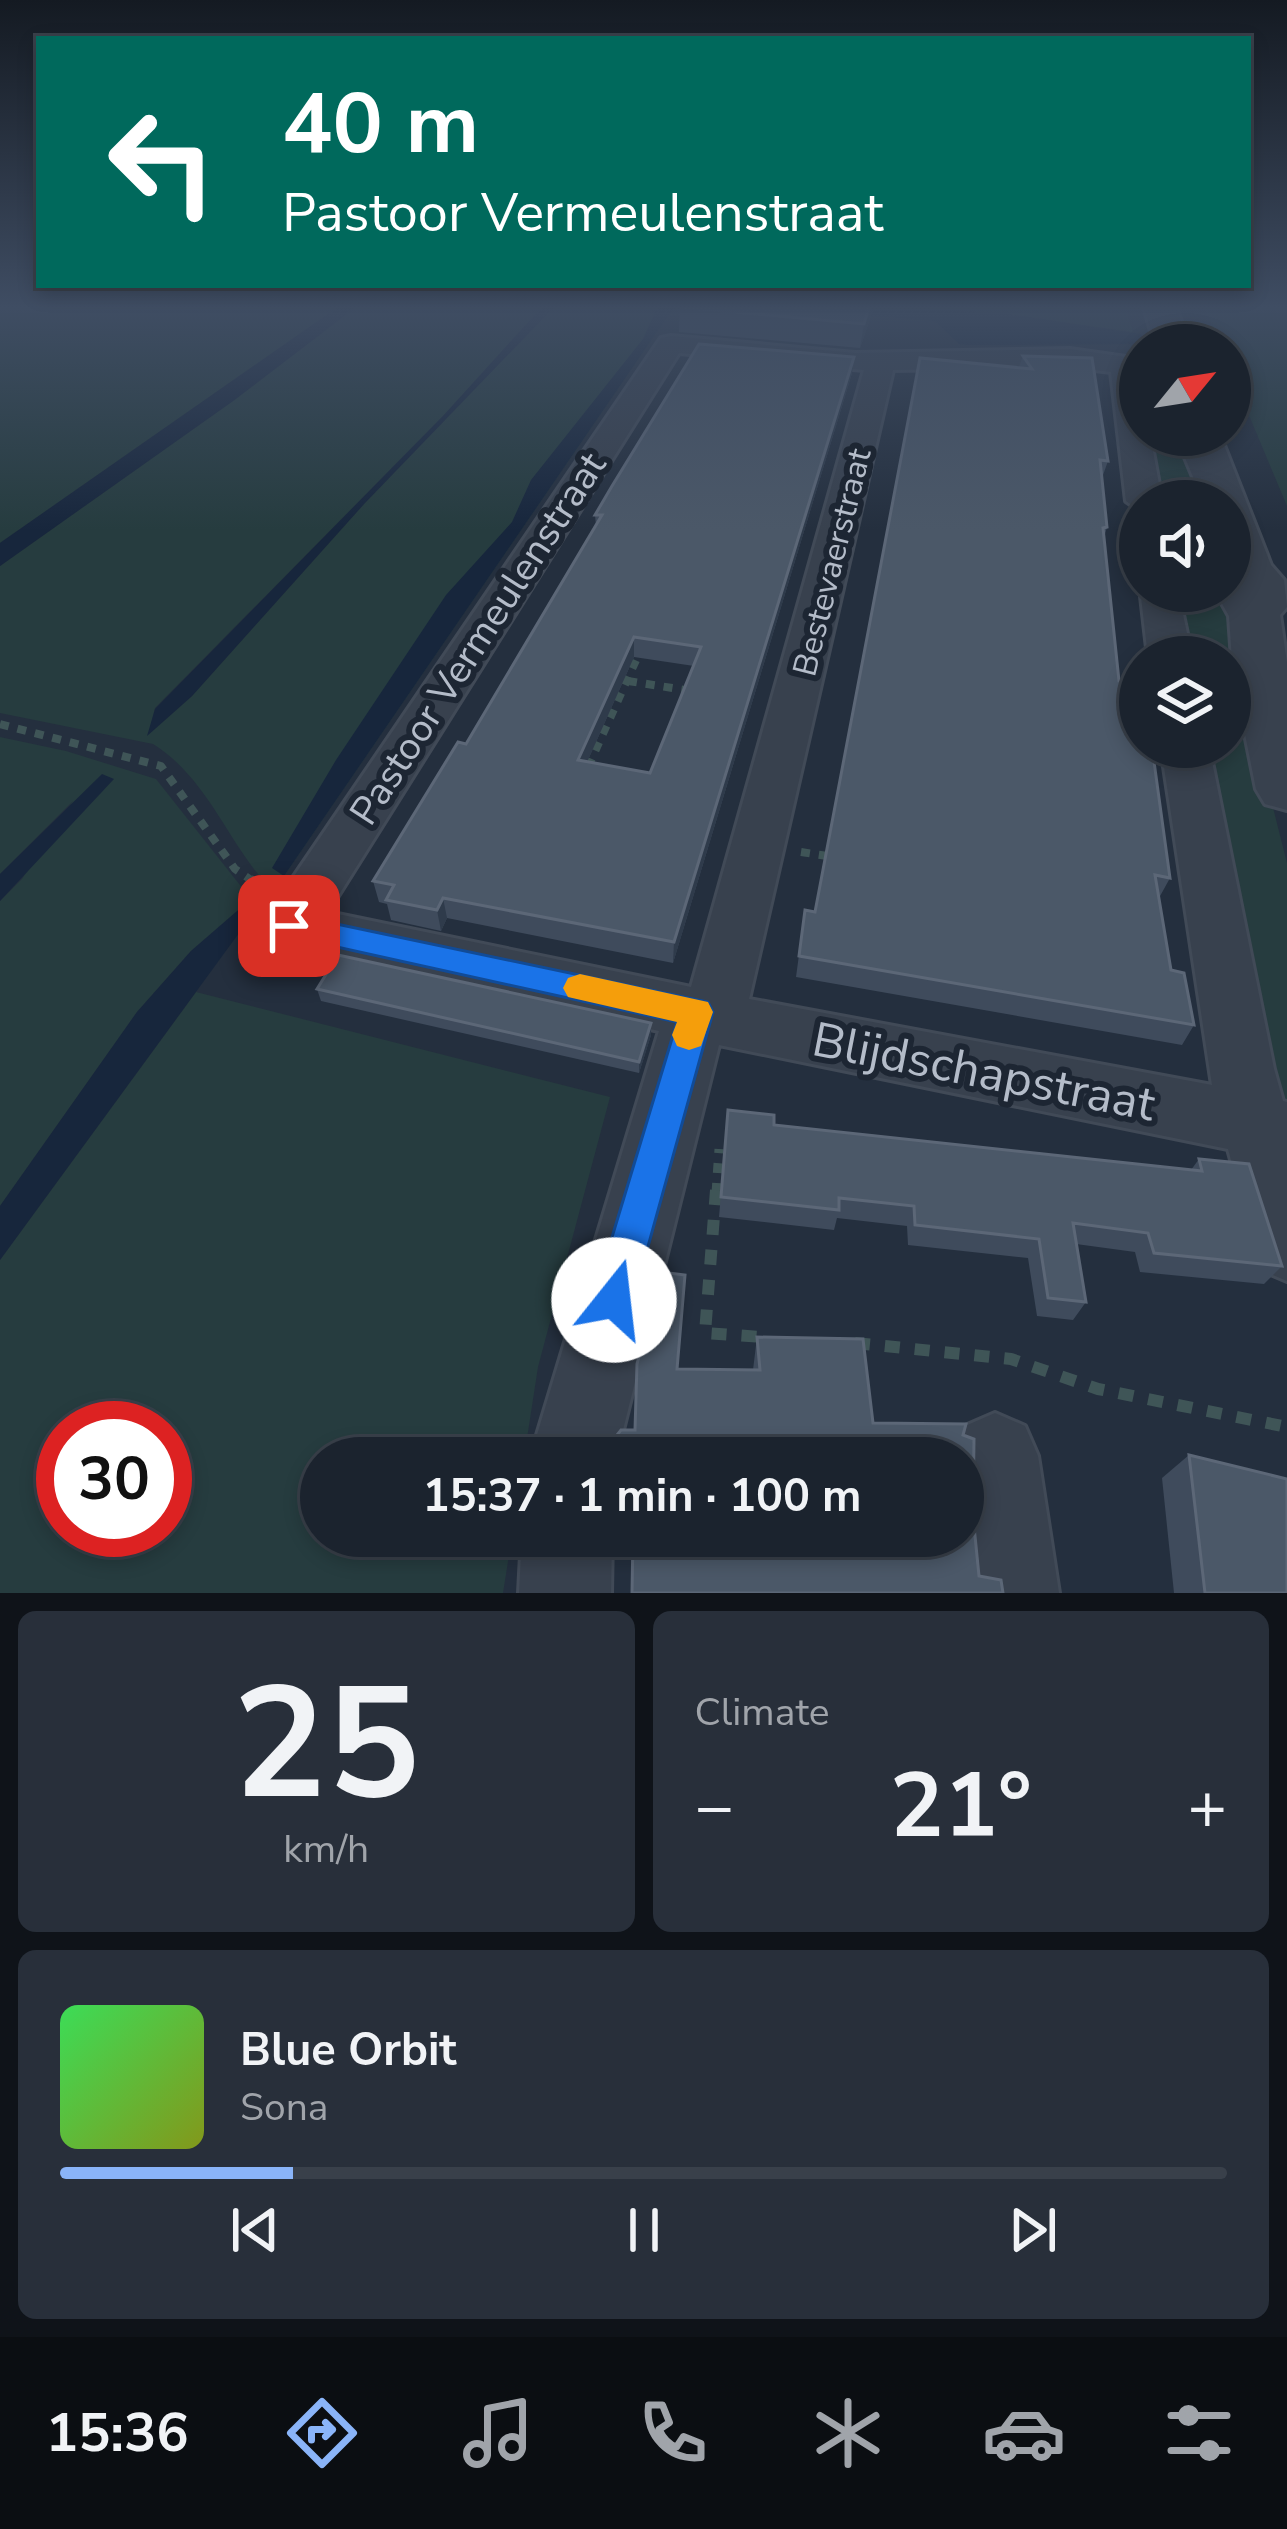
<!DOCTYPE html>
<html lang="en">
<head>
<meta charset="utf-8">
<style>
	:root { --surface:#1b232e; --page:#282f3a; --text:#f1f3f6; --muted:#a0a4aa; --line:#39404a; --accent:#8ab4f8 }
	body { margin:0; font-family:"Nunito Sans",sans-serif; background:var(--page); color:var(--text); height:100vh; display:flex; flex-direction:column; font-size:45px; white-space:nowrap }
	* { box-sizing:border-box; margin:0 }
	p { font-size:39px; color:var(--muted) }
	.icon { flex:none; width:66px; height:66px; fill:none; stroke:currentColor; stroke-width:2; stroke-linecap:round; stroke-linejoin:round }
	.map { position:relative; height:1593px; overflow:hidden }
	.side { display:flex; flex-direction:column; gap:18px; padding:18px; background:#0f1319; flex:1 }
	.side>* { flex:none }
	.hud { position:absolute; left:36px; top:36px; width:1215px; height:252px; border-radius:0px; box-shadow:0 6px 18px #0003,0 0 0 3px var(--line); background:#00695c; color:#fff; overflow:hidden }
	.needle { width:78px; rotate:60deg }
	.tools { position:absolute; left:1119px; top:324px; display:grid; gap:24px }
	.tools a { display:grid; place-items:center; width:132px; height:132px; border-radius:50%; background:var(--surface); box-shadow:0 6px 18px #0003,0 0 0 3px var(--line); font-size:60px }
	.speed { position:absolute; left:36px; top:1401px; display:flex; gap:24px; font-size:60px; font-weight:700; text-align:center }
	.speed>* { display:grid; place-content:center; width:156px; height:156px; border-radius:50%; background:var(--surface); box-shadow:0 6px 18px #0003,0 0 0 3px var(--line); line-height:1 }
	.speed .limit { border:18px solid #d22; background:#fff; color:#111 }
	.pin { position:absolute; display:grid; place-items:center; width:102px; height:102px; color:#fff; margin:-51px; border-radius:24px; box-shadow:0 6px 18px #0006 }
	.me { position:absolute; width:132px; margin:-66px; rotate:16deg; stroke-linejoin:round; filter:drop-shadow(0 0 9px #0008) }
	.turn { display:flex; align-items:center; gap:42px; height:252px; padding:0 48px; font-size:54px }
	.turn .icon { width:156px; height:156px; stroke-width:2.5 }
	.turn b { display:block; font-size:84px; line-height:102px }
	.big { font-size:90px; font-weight:700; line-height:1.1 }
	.side .tile { flex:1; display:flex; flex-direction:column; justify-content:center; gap:18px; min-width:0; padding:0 42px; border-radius:18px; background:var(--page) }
	.side .dial { align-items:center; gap:0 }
	.dial b { font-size:156px; line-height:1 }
	.song { display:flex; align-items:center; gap:36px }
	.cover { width:144px; height:144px; border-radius:18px; background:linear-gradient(135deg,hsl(130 70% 55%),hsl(70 70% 35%)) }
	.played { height:12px; border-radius:6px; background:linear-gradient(90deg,var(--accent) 20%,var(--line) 20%) }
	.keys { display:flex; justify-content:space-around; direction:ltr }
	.heat { display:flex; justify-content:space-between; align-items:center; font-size:66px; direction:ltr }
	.side .tiles { flex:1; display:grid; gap:18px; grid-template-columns:1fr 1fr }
	.tile:last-child { grid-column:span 2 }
	.trip { position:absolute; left:300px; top:1437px; width:684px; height:120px; border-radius:60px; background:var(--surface); box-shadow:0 6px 18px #0003,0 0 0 3px var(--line); font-weight:700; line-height:120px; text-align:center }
	.dock { display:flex; height:192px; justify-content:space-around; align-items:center; background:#0b0e12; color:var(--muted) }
	.dock .icon { width:84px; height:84px }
	.dock .on { color:var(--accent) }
	.dock b { font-size:54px; color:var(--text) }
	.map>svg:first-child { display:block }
</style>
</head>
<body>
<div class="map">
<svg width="1287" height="1593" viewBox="0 0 1287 1593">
	<rect width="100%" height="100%" fill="#242f3e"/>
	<g fill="#263c3f" fill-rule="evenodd">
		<path d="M0,307H338L0,543Z"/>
		<path d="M356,307H542L444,415L155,708L149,734L192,696L364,504L554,307H674L284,876L267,885C226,839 207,778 153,744L0,713V566L233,401Z"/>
		<path d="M901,307H1130L1126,310L1133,332L1001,313Z"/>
		<path d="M1204,307H1287V506L1230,370V345H1220Z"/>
		<path d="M1149,435H1189L1214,501H1162Z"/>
		<path d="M1180,591H1230L1265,776L1287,863V1108L1279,1102L1209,747H1230V657H1192Z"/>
		<path d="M0,737L66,751L156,779L251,899L191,951L137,1012L0,1206V901L22,879L73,801L0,874Z"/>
		<path d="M196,992L610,1097L538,1367L524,1458H321V1536H512L503,1593H0V1260ZM63,1428H165V1530H63Z"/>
	</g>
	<g fill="#17263c">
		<path d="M338,307H356L233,401L0,566V543Z"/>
		<path d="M542,307H554L364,504L192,696L147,736L155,709L444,415Z"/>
		<path d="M674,307L284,876L272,868L336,760L446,595L512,522L531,480L643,339L657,308Z"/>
		<path d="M772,307L1001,313L1141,334L1145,344L968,345L959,344L935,321Z"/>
		<path d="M102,774L114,779L0,901V874Z"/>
		<path d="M251,899L261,903L0,1260V1206L137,1012L191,951Z"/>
	</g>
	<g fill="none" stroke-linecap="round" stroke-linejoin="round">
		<defs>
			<g id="minor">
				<path d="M671,336L855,353L1070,349L1140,359V435H1150L1162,501H1140V511L1126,501L1111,372L1070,367L893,370L749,999L1212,1085L1161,747H1209L1274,1069L1283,1101L1287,1102V1281L1261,1270L1228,1149L719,1045L616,1458H530L659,1031L289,948L269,942L260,926L661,338ZM679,353L864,370L691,987L328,912Z"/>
				<path d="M1140,588L1178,591L1192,657H1148Z"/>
				<path d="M995,1413L1025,1426L1038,1456L1059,1593H967L961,1536L963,1458L952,1456L965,1426Z"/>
				<path d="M522,1536H612L611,1593H519Z"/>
			</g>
			<g id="tertiary">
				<path d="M1144,307H1176L1189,345H1155Z"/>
				<path d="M1180,435H1220L1271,565L1284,580L1287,607L1280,615L1287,663V810L1265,804L1256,789L1233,674L1229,616L1215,591H1230V501H1203L1179,443Z"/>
			</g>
		</defs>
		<use href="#minor" stroke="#414a57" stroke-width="6"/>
		<use href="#tertiary" stroke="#414a57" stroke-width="6"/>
		<g stroke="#3f5557" stroke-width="8" stroke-dasharray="9 9" stroke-linecap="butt">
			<path d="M628,681L691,691"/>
			<path d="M0,724L161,766L235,869L254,882"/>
			<path d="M588,767L641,649"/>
			<path d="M801,852L834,857"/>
		</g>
		<g stroke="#3f5557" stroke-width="9" stroke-dasharray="10 10" stroke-linecap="butt">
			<path d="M250,879L265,889"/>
			<path d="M716,1193L719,1149"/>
		</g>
		<g stroke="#3f5557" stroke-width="12" stroke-dasharray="15 15" stroke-linecap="butt">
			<path d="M716,1190L705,1333L762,1337"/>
			<path d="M855,1343L1011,1359L1098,1389L1287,1427"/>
		</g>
		<use href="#minor" fill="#38414e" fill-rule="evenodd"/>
		<use href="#tertiary" fill="#38414e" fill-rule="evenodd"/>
	</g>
	<g fill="#3f4b5c" fill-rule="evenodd">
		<path d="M680,308L870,319L860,348L679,332Z"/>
		<path d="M1023,356L1108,461L1102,478L1107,527L1104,538L1119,681L1170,878L1159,898L1171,970L1194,1025L1182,1045L796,977L805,910L815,912Z"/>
		<path d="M852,373L673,963L447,918L441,931L391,920L387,904L379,902L373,881L466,744L596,526L595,515ZM634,657L694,666L650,773L587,762Z"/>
		<path d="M317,989L651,1023V1035L639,1073L321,1001Z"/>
		<path d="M728,1110L774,1125L1191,1170L1199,1159L1282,1266L1264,1284L1140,1272L1135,1252L1076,1244L1086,1302L1073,1320L1037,1316L1028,1258L908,1245L907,1226L837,1218L834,1230L719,1217Z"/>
		<path d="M661,1272L685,1275L677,1369L753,1370L757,1337L863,1339L873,1423L966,1424L963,1435L974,1439L973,1516L979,1576L1001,1580L1003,1593H632L633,1538L616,1536H963V1458H613V1440L621,1430H635L637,1364Z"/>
		<path d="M1189,1455L1287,1593H1174L1162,1478Z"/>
	</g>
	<g fill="#2f3b4b">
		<path d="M869,307H871L870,319L860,348L864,324Z"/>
		<path d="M854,357L852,373L673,963L674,942Z"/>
		<path d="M634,637V657L579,780L578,760Z"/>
		<path d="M443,898L447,918L441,931L437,910Z"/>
		<path d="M651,1023V1035L639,1073V1062Z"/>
	</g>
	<g fill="#4b5868" stroke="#5c6777" stroke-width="3" fill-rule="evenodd">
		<path d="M680,307H869L864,324Z"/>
		<path d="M699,344L854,357L674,942L443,898L437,910L386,900L394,885L373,881L458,742L466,744L602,515H595L612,486ZM634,637L701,647L650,773L578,760Z"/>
		<path d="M1023,356L1092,358L1108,461L1100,460L1107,527L1103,528L1119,681L1140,684V747H1152L1170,878L1155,875L1171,970L1184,973L1194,1025L799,956L805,910L815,912L920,358L1032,369Z"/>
		<path d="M338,955L651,1023L639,1062L317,989Z"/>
		<path d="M728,1110L774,1115V1125L1202,1171L1199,1159L1249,1164L1282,1266L1154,1253L1148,1233L1073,1223L1086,1302L1048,1298L1039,1239L915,1225L914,1206L839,1198V1210L721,1197Z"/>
		<path d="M661,1272L685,1275L677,1369L760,1370L757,1337L863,1339L873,1423L966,1424L963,1435L974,1439L973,1516L979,1576L1001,1580L1003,1593H632L633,1536H963V1458H613V1440L621,1430H635L637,1364Z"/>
		<path d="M1189,1455L1287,1479V1593H1205Z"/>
	</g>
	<linearGradient id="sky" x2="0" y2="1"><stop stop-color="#141a22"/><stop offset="0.58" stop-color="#3f4d63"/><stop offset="1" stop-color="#3f4d63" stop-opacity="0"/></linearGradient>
	<rect width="1287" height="530" fill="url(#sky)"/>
	<path fill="#1a73e8" stroke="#114b97" stroke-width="3" d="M289,914L708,1002L713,1012L629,1315L614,1321L600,1315L593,1300L677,1022L278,934L273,926L278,917Z"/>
	<path fill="#f59e0b" d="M580,974L708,1002L713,1012L701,1046L689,1050L677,1046L672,1035L677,1022L568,997L563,988L568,978Z"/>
	<g text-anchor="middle" stroke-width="12" stroke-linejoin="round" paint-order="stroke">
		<g font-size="33" fill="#b4bcc9" stroke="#1d2633">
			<text transform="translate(831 562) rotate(-76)" y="12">Bestevaerstraat</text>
		</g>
		<g font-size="39" fill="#b4bcc9" stroke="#1d2633">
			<text transform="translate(477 638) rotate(-57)" y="14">Pastoor Vermeulenstraat</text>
		</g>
		<g font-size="48" fill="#b4bcc9" stroke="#1d2633">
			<text transform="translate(984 1071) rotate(11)" y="17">Blijdschapstraat</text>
		</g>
	</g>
</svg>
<div class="tools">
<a><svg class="needle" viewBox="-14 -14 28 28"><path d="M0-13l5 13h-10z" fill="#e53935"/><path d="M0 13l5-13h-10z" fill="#a0a4aa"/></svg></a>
<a><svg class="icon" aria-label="sound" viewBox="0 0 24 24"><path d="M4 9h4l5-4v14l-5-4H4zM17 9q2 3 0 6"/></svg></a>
<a><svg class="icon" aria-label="layers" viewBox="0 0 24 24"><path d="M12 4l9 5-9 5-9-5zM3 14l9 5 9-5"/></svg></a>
</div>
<div class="speed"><div class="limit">30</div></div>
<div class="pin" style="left:289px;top:926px;background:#d93025"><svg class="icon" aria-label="arrive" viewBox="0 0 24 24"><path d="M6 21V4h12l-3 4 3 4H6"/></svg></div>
<svg class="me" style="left:614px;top:1300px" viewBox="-20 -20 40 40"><circle r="19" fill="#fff"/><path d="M0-13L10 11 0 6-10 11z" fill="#1a73e8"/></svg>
<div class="trip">15:37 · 1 min · 100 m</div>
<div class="hud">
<div class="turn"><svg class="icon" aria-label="left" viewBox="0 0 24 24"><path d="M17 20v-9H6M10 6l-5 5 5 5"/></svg><div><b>40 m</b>Pastoor Vermeulenstraat</div></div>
</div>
</div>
<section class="side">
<div class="tiles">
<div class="tile dial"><b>25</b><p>km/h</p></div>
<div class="tile"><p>Climate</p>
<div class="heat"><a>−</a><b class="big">21°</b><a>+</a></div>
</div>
<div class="tile">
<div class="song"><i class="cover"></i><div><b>Blue Orbit</b><p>Sona</p></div></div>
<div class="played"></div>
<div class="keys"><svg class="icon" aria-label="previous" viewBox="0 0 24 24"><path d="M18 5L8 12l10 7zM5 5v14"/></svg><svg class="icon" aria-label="pause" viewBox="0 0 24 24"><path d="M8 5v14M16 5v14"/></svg><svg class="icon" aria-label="next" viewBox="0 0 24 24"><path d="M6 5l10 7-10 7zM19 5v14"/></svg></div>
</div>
</div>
</section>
<nav class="dock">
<b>15:36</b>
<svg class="icon on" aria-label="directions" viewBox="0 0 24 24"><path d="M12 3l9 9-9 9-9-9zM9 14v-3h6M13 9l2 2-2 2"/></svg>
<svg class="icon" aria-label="music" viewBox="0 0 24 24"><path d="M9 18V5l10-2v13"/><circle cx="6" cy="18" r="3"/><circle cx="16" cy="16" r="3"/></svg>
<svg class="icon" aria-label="phone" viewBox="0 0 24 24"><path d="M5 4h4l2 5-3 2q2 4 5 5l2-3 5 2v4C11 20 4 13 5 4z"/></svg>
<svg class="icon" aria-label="climate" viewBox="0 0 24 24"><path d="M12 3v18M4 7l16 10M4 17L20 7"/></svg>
<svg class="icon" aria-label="car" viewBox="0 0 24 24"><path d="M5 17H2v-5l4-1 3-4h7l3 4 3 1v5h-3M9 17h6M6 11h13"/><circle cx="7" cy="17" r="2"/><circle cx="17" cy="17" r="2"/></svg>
<svg class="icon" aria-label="filters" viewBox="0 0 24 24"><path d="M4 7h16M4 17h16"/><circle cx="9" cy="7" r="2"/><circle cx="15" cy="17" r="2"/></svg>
</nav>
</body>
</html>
